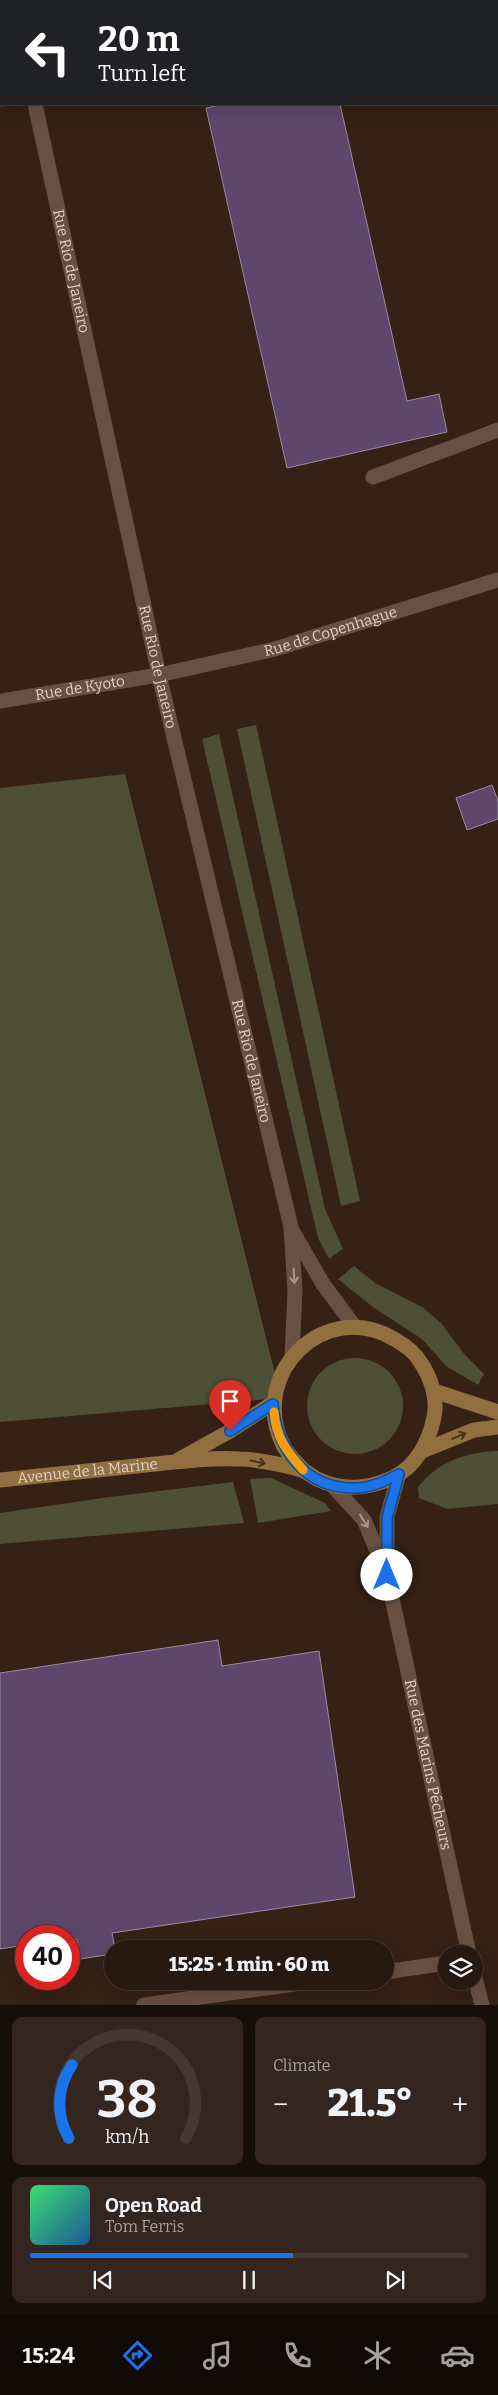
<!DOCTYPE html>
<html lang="en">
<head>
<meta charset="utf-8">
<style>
	:root { --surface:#281910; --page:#34261e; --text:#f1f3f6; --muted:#a5a09f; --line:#443830; --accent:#1a73e8 }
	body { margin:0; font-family:Bitter,serif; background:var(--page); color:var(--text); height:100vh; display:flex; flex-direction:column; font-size:19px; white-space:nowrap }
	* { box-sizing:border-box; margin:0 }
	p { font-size:16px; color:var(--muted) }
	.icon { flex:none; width:28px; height:28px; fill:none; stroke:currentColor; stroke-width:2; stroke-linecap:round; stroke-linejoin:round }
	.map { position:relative; height:2005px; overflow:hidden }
	.panel { display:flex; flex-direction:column; gap:12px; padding:12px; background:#160e09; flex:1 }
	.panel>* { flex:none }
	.banner { position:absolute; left:0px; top:0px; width:499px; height:105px; box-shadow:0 5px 20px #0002,0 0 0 1px var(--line); background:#202124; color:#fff; overflow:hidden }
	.tools { position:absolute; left:438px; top:1945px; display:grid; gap:10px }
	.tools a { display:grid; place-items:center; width:45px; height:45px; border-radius:50%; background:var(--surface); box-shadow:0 5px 20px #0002,0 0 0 1px var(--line); font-size:25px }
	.speed { position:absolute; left:15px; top:1925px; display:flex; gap:10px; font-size:25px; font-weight:700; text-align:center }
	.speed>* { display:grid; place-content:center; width:65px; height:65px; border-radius:50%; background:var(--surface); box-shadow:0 5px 20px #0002,0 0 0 1px var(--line); line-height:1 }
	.speed .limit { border:8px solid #d22; background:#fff; color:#111 }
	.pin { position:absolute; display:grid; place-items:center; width:42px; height:42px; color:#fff; margin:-51px -21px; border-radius:50% 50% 50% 0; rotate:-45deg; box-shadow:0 0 5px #0007 }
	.pin .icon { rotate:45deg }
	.me { position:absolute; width:55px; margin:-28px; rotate:0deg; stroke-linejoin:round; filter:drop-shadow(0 0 4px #0008) }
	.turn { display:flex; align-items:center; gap:18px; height:105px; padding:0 15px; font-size:22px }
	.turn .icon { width:65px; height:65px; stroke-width:2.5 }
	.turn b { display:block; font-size:35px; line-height:42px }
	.big { font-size:38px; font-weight:800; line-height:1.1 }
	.panel .widget { flex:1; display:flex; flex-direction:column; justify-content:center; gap:8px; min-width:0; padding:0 18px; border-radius:10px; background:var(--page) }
	.panel .dial { align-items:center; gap:0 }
	.dial svg { height:130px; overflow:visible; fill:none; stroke:var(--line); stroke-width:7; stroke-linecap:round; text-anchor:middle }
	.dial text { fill:var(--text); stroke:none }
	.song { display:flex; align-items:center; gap:15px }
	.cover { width:60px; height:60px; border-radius:8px; background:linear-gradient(135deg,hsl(140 70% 55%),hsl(210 70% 35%)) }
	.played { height:5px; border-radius:2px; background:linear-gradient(90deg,var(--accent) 60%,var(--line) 60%) }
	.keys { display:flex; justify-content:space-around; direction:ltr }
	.heat { display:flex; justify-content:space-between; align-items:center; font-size:28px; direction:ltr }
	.panel .tiles { flex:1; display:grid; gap:12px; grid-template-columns:1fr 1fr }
	.widget:last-child { grid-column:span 2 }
	.trip { position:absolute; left:104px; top:1940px; width:290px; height:50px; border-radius:25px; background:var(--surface); box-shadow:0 5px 20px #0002,0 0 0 1px var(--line); font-weight:800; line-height:50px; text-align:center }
	.menu { display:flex; height:80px; justify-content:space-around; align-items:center; background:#100a06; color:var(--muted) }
	.menu .icon { width:35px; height:35px }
	.menu .on { color:var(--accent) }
	.menu b { font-size:22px; color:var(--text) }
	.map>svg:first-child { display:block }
</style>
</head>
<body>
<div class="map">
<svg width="498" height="2005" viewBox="0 0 498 2005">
	<rect width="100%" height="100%" fill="#352115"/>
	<g fill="#4d5036">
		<path d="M256,725L360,1201L341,1206L237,729Z"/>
		<path d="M219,734L325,1209L343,1249L329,1259L318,1238L202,739Z"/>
		<path d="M125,774L281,1398L0,1422V788Z"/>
		<path d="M354,1266L375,1283L422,1307L441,1323L465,1355L484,1374L478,1385L446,1366L422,1339L373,1307L338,1279Z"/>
		<circle cx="355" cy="1406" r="48"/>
		<path d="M498,1451V1504L447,1509L419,1498L418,1487C439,1461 466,1452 498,1451Z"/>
		<path d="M271,1478L325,1503L331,1511L258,1523L250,1479Z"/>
		<path d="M233,1482L244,1523L0,1544V1513L102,1498Z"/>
	</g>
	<g fill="#5e476b" stroke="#9b8ca3">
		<path d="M223,104H340L407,401L439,394L447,432L287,468L206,108Z"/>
		<path d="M492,785L498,801V819L467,830L456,798Z"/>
		<path d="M218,1640L222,1666L319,1651L355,1897L112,1933L115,1949H112V1954L80,1959L77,1939L69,1940V1936H26V1945L0,1949V1673Z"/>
	</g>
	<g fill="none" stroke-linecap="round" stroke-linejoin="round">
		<g stroke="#685043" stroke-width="15">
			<path d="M12,0L13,1"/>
			<path d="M0,99H1"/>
			<path id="s1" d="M35,104L159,675L291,1227L295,1291L292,1356"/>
			<path d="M373,477L498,430"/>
			<path id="s2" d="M0,701L159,675L275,649L498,580"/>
			<path d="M293,1232L323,1284L355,1327"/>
			<path id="s3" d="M332,1485L364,1520L387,1575L469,1954"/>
			<path d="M387,1566V1517L399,1474"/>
			<path d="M385,1972L446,1963"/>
			<path d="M474,1974L482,2005"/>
			<path d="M144,2005L316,1981"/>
		</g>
		<g stroke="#916f3f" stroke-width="15">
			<path d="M434,1391L498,1412"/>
			<path d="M422,1451L474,1430L498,1427"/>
			<path d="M178,1460L230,1431L273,1403"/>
			<path id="s4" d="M0,1480C49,1475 97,1470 146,1465C176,1462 209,1457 240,1459C253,1459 292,1466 304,1471C309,1473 313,1477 317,1479C342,1491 368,1489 392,1478C416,1467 429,1442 434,1417C438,1399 431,1378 421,1363C415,1352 405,1345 394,1339C325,1298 248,1373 283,1445C287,1454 297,1463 303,1470"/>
		</g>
	</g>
	<defs><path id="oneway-shaft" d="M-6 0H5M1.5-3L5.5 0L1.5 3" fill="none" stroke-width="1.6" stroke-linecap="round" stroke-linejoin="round" transform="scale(1.25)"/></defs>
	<g stroke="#a9968c">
		<use href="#oneway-shaft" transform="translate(294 1276) rotate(87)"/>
		<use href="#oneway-shaft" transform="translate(364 1521) rotate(58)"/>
	</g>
	<g stroke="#4a311b">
		<use href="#oneway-shaft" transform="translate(459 1436) rotate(-22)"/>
		<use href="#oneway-shaft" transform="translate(258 1462) rotate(11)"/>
	</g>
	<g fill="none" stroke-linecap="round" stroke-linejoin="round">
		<defs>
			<path id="route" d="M230,1431L273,1404C277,1449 305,1489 355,1488C371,1488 385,1481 399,1474L387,1518V1575"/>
		</defs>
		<use href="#route" stroke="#114b97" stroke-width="12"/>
		<use href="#route" stroke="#1a73e8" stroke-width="9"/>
		<path stroke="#f59e0b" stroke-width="9" d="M274,1412C276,1438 286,1450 303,1470"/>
	</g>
	<g text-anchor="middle" stroke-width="5" stroke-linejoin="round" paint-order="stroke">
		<g font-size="15" fill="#ded0c8" stroke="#2b170b">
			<text dy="5" stroke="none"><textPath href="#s1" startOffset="171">Rue Rio de Janeiro</textPath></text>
			<text dy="5" stroke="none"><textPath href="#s2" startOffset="338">Rue de Copenhague</textPath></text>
			<text dy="5" stroke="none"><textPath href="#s1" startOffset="576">Rue Rio de Janeiro</textPath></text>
			<text dy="5" stroke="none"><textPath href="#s2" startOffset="81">Rue de Kyoto</textPath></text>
			<text dy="5" stroke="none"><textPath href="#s1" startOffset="981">Rue Rio de Janeiro</textPath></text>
			<text dy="5" stroke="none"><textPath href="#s4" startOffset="88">Avenue de la Marine</textPath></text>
			<text dy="5" stroke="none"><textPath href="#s3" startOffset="301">Rue des Marins Pêcheurs</textPath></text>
		</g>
	</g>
</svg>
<div class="tools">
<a><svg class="icon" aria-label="layers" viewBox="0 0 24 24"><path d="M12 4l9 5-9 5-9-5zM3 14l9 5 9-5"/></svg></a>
</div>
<div class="speed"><div class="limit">40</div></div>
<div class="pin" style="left:230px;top:1431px;background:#d93025"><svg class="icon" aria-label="arrive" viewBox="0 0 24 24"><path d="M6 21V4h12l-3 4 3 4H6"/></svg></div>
<svg class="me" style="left:387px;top:1575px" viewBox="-20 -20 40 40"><circle r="19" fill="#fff"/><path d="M0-13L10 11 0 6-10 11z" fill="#1a73e8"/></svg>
<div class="trip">15:25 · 1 min · 60 m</div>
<div class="banner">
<div class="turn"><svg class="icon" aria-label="left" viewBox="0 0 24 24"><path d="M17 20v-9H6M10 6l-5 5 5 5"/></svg><div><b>20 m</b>Turn left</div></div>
</div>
</div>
<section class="panel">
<div class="tiles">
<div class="widget dial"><svg viewBox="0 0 100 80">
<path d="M14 69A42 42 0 1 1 86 69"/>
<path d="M14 69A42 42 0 0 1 16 24" stroke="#1a73e8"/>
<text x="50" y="56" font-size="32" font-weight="700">38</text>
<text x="50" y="72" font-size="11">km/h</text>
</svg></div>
<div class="widget"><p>Climate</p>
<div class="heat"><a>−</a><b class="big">21.5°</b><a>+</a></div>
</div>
<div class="widget">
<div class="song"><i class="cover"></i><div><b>Open Road</b><p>Tom Ferris</p></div></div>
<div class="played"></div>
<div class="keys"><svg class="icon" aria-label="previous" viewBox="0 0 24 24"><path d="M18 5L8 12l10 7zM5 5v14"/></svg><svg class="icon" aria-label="pause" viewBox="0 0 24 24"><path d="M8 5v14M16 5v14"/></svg><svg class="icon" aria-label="next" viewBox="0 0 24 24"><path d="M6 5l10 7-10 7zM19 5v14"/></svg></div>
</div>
</div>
</section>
<nav class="menu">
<b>15:24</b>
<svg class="icon on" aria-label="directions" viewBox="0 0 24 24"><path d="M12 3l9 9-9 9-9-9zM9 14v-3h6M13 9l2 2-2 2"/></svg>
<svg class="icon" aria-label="music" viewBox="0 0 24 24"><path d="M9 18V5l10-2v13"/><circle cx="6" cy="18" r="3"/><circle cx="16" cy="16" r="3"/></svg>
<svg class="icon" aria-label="phone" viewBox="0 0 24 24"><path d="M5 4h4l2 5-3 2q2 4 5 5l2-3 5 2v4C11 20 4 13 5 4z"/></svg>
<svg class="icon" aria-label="climate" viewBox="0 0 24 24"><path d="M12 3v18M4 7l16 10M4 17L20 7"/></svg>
<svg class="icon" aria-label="car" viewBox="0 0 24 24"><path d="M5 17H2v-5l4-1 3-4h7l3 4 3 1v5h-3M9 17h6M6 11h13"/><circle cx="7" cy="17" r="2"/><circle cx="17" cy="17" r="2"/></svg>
</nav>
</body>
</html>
